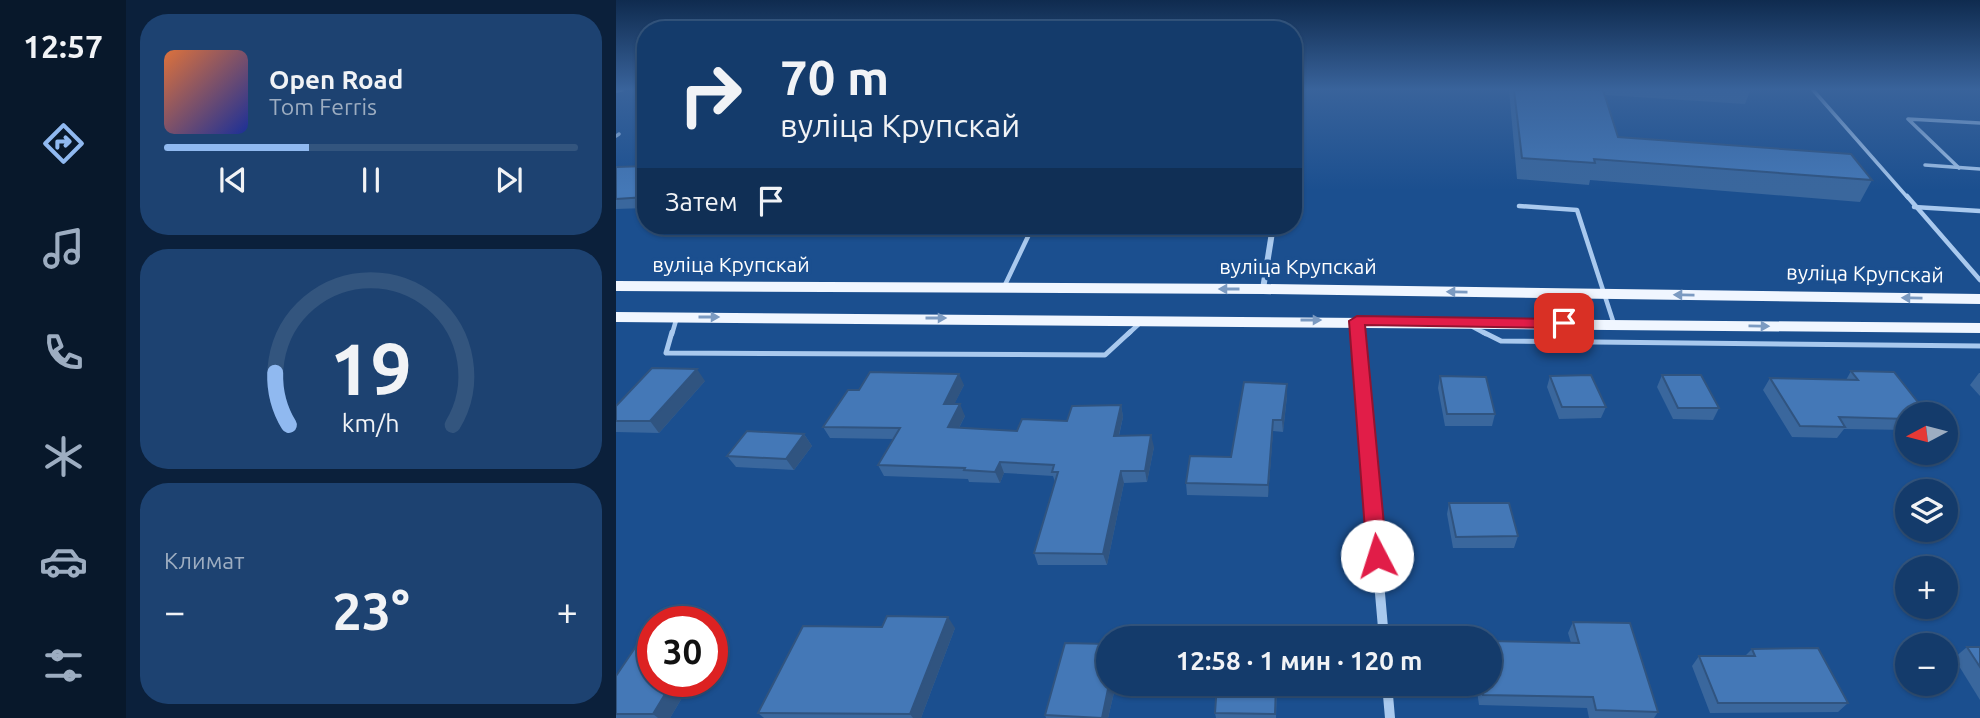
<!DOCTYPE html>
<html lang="ru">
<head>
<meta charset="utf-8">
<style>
	:root { --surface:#143b6b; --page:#1d4271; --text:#f1f3f6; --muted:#9dadc1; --line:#33557e; --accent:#90b9f0 }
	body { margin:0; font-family:Ubuntu,sans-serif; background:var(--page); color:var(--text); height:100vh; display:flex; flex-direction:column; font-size:26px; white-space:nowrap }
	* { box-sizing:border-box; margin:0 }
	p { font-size:23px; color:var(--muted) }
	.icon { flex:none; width:38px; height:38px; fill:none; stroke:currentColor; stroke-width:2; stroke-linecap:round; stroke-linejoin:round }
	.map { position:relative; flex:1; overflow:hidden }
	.panel { display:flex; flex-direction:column; gap:14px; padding:14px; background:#0b203b; width:490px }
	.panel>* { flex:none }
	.guide { position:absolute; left:21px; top:21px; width:665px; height:214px; border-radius:28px; box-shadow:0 2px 5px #0004,0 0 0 2px var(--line); background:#143b6b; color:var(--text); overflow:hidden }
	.needle { width:46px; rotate:263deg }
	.controls { position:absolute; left:1279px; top:402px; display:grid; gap:14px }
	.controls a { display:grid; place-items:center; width:63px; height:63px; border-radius:50%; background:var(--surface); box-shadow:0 2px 5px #0004,0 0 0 2px var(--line); font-size:35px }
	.speed { position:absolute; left:21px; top:606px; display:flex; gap:14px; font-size:35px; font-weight:700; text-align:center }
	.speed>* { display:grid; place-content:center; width:91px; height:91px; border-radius:50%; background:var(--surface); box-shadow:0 2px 5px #0004,0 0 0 2px var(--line); line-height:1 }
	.speed .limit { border:10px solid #d22; background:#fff; color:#111 }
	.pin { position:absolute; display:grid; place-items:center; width:60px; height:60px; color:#fff; margin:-30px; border-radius:14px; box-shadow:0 4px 10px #0006 }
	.me { position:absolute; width:77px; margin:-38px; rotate:355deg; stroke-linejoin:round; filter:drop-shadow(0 0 5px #0008) }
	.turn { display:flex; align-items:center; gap:24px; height:147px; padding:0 28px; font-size:32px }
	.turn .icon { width:91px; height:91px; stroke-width:2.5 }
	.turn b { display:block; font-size:49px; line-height:60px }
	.then { display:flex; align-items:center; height:66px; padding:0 28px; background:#0003; gap:14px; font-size:26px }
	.big { font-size:52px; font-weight:700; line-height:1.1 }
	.panel .card { flex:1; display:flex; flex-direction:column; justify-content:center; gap:10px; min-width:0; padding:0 24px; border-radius:28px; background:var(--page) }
	.panel .dial { align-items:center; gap:0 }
	.dial svg { height:182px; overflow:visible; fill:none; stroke:var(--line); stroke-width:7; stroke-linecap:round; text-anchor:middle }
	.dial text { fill:var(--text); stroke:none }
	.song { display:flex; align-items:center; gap:21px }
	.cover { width:84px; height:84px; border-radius:10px; background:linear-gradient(135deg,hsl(20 70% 55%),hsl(230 70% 35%)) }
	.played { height:7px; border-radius:4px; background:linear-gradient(90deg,var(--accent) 35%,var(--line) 35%) }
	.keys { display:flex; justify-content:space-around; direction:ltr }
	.heat { display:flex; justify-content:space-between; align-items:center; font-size:38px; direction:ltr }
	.trip { position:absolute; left:480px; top:626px; width:406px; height:70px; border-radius:35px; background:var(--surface); box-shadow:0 2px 5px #0004,0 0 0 2px var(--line); font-weight:700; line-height:70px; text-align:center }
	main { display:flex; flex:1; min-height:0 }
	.tab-bar { display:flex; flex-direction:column; width:126px; justify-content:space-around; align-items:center; background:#08182b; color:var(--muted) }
	.tab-bar .icon { width:49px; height:49px }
	.tab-bar .on { color:var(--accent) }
	.tab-bar b { font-size:32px; color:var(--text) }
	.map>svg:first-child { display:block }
</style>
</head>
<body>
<main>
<nav class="tab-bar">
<b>12:57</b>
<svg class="icon on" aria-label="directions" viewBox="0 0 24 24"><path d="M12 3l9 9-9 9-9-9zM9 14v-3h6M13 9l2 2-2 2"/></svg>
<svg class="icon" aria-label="music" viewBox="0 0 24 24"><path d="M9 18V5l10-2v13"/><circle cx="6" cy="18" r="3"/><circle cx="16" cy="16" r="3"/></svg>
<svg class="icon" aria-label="phone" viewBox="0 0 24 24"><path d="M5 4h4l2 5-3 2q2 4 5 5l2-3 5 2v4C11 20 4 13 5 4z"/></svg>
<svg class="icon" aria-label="climate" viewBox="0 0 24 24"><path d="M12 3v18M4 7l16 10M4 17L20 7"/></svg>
<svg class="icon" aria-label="car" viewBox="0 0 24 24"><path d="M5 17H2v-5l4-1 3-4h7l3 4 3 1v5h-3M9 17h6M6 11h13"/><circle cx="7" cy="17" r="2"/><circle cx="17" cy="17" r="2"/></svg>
<svg class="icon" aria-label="filters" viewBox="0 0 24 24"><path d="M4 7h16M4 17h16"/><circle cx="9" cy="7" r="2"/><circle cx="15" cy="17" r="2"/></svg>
</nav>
<section class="panel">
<div class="card">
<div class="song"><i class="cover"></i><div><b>Open Road</b><p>Tom Ferris</p></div></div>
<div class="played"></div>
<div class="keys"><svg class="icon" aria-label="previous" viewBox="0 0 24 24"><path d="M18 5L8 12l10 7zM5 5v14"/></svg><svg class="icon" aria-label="pause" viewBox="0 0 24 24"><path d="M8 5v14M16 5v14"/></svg><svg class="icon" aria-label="next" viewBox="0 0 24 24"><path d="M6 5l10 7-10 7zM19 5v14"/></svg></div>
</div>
<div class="card dial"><svg viewBox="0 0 100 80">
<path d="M14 69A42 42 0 1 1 86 69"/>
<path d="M14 69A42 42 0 0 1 8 46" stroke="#90b9f0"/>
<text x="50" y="56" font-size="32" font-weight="700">19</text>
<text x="50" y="72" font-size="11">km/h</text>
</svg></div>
<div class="card"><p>Климат</p>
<div class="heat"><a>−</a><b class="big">23°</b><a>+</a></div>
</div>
</section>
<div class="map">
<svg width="1364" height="718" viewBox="0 0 1364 718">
	<rect width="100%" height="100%" fill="#1b4f8f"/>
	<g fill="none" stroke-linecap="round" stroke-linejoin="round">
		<g stroke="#a9c9ee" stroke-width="3.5">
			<path d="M1197,90L1292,198"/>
			<path d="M0,91L6,90"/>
			<path d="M0,136L3,134"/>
			<path d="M1309,165L1364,169"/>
			<path d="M1343,168L1292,119L1364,123"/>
		</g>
		<g stroke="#a9c9ee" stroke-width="4.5">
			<path d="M1291,196L1364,280"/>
			<path d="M903,206L961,210L998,324"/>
			<path d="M1298,207L1364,211"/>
			<path d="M388,287L417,226"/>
			<path d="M857,327L870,334"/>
			<path d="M56,334L61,317"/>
			<path d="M512,334L525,322"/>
		</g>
		<g stroke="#a9c9ee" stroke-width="5">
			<path d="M56,332L50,353L489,355L514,332"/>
			<path d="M867,332L885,341L1364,346"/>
		</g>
		<path stroke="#a9c9ee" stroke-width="4.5" d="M677,126L684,90"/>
		<g stroke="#a9c9ee" stroke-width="6">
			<path d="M647,289L657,226"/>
			<path d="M741,321L742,334"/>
		</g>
		<path stroke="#a9c9ee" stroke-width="8" d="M742,332L757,504"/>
		<g stroke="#a9c9ee" stroke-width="10">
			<path d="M756,502L768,639"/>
			<path d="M771,684L774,718"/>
		</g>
		<g fill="#f0f6ff" fill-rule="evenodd">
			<path d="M0,281L647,284L1364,294V304L647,294L0,291Z"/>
			<path d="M0,312L1364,323V333L0,322Z"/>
		</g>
	</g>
	<g fill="#3a679d">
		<path d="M893,90H1120L1134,91L1129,104L989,95L1002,137L1256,180L1244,202L974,180L973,185L901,179Z"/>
		<path d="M30,166V208L0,209V167Z"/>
		<path d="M1235,371L1292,415V430L1228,429L1221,438L1176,437L1147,390L1154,378L1230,380Z"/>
		<path d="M1363,373H1364V396L1354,385Z"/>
		<path d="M1046,375L1103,408L1097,420L1057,419L1041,387Z"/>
		<path d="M824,376L879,414L876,426H829L822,388Z"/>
		<path d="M934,376L990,407L985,418L943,419L931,387Z"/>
		<path d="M89,381L43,433L0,432V406Z"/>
		<path d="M671,384V396L667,432L657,431L652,497L571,495L570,483L615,457Z"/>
		<path d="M348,385L338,404L349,416L343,428L401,431L451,421L505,405L507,417L503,436L538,447L531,482L508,483L491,565H422L418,553L439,482L437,476L388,473L384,483L353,482L352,479L268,476L262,465L277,439L214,438L207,427L243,390Z"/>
		<path d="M188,434L196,446L178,470L120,467L111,456Z"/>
		<path d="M833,503L902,536L898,548H837L831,514Z"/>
		<path d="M957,622L1042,712L1038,718H973L971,708L863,705L860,684H873L955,643L952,633Z"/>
		<path d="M339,628L305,718H148L142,713Z"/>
		<path d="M1351,647H1364V700L1338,658Z"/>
		<path d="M1136,649L1232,703L1222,712L1094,713L1076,666L1083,656H1129Z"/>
		<path d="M0,676L76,681L54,718H0Z"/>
		<path d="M492,684H500L492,718H430L429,715Z"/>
		<path d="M661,684L660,718H600L599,713Z"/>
	</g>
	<g fill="#305480">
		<path d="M81,369L89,381L43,433L34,421Z"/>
		<path d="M343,374L348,385L333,415L328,404Z"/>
		<path d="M671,384V396L667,432L666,420Z"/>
		<path d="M344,404L349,416L337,439L332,427Z"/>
		<path d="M505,405L507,417L500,447L498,436Z"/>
		<path d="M657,420V431L652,497V485Z"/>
		<path d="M188,434L196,446L178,470L170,459Z"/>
		<path d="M535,435L538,447L531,482L529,471Z"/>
		<path d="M384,462L388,473L384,483L379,472Z"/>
		<path d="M505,471L508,483L491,565L487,554Z"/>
		<path d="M332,617L339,628L305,718H297L294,714Z"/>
		<path d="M57,681H76L54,718H42L37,714Z"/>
		<path d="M493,684H500L492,718H486Z"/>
	</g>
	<g fill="#4478b7" stroke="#305480" stroke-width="2">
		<path d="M898,90H987L1002,137L1235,154L1256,180L978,159L979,163L906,158Z"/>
		<path d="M30,166V197L0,199V167Z"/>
		<path d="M36,368L81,369L34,421H0V406Z"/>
		<path d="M1235,371L1278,372L1312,415H1292V419L1223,417L1229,427L1184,426L1154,378L1242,380Z"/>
		<path d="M254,372L343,374L328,404H344L332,427L401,431L406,419L451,421L456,406L505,405L498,436L535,435L529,471H505L487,554L418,553L442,472H436L438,465L384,462L379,472L348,470L349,468L262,465L284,428L207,427L232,390H243Z"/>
		<path d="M975,375L990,407H946L934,376Z"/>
		<path d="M1046,375H1085L1103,408H1062Z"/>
		<path d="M824,376L870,377L879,414H831Z"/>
		<path d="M628,382L671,384L666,420H657L652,485L570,483L574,456L615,457Z"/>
		<path d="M131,431L188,434L170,459L111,456Z"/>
		<path d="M833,503H893L902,536L840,537Z"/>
		<path d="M271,616L332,617L294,714L142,713L187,626L266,627Z"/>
		<path d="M957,622L1014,623L1042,712L980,710L977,697L867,695L866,684H873V641L963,643Z"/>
		<path d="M29,633H37V681H57L37,714H0V676Z"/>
		<path d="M449,643L492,644V684H493L486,718L429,715Z"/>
		<path d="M1351,647H1364V667Z"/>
		<path d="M1202,648L1232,703H1102L1083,656H1139L1136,649Z"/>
		<path d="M601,684H660L659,714L599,713Z"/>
	</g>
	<defs><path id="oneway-solid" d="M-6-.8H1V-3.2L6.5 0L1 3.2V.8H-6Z" transform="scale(1.75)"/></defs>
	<g fill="#7b9ac1">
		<use href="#oneway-solid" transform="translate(613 289) rotate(180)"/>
		<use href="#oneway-solid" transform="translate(841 292) rotate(-179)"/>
		<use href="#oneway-solid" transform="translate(1068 295) rotate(-179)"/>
		<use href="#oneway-solid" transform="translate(1296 298) rotate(-179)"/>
		<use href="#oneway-solid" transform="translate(93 317)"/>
		<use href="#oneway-solid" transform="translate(320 318)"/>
		<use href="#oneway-solid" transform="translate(695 320)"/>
		<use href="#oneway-solid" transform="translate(1143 326) rotate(1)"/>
	</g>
	<linearGradient id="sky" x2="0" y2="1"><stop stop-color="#0f2b4f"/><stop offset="0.47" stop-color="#39639b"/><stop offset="1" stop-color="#39639b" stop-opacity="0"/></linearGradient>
	<rect width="1364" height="190" fill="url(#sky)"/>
	<path fill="#e11d48" stroke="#92132f" stroke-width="2" d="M741,316L948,319L956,323L948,328L749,325L771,556L768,562L761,564L754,562L751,556L733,321Z"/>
	<g text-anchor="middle" stroke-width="7" stroke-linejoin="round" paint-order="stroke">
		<g font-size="21" fill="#fff" stroke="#1b4f8f">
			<text x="115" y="272">вуліца Крупскай</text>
			<text x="682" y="274">вуліца Крупскай</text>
			<text transform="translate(1249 274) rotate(1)" y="7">вуліца Крупскай</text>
		</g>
	</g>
</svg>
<div class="controls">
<a><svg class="needle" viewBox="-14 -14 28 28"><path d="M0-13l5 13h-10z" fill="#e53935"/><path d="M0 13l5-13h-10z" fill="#9dadc1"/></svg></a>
<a><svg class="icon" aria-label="layers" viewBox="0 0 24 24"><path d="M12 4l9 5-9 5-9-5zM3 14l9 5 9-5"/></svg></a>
<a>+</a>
<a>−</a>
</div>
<div class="speed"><div class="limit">30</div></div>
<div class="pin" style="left:948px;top:323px;background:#d93025"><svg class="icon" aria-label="arrive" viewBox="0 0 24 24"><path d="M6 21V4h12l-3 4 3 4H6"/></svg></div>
<svg class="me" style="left:761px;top:556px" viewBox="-20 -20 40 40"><circle r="19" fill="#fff"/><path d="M0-13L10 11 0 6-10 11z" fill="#e11d48"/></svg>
<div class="trip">12:58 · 1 мин · 120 m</div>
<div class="guide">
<div class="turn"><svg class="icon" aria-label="right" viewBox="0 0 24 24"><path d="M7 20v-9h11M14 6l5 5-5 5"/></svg><div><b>70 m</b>вуліца Крупскай</div></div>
<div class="then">Затем<svg class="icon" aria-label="arrive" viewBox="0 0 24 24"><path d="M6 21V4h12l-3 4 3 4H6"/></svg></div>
</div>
</div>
</main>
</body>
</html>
